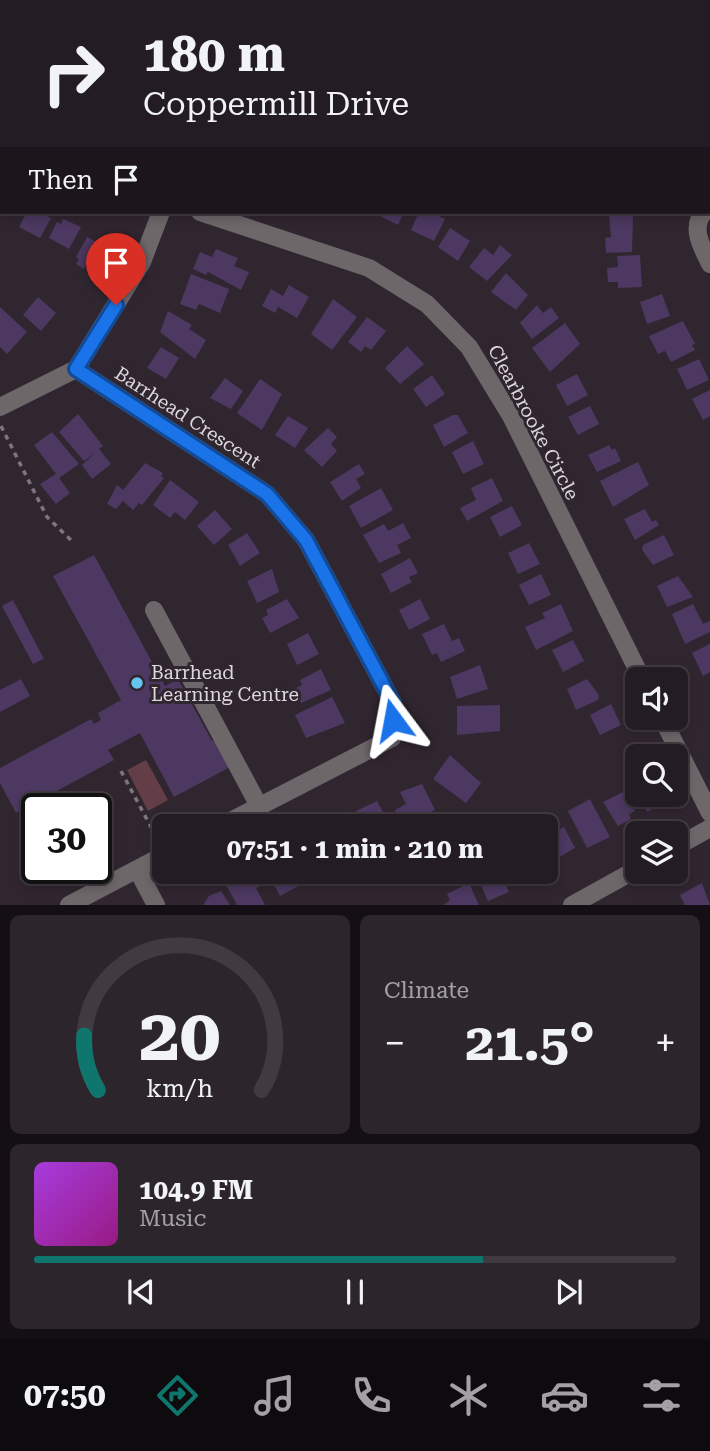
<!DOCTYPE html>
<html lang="en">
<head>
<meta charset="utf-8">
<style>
	:root { --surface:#241c24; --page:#2c252c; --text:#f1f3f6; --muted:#a3a1a6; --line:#413a41; --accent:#0f766e }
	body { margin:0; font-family:"Roboto Serif",serif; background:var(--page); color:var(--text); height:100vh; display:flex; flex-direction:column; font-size:26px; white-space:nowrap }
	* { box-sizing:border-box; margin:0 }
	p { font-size:23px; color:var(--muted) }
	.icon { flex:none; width:38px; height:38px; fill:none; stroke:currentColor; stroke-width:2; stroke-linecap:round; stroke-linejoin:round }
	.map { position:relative; height:905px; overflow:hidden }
	.details { display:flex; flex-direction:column; gap:10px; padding:10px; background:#140f14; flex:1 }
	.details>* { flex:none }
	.guide { position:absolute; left:0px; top:0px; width:710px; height:214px; box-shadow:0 4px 10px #0003,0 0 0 2px var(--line); background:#241c24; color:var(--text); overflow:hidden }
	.buttons { position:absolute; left:625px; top:667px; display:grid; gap:14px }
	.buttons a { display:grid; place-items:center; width:63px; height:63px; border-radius:10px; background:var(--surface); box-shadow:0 4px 10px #0003,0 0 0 2px var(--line); font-size:35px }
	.speed { position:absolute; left:21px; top:793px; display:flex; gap:14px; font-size:35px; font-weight:700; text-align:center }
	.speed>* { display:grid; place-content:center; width:91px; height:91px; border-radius:50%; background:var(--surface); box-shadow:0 4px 10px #0003,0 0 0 2px var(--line); line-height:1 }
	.speed .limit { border:4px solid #111; border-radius:10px; background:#fff; color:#111 }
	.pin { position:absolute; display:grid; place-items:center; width:60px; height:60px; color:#fff; margin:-72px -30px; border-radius:50% 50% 50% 0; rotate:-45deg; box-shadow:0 0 7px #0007 }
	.pin .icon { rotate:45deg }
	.me { position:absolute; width:77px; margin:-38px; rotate:347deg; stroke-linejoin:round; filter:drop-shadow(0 0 5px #0008) }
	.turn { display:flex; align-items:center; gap:24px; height:147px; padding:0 28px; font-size:32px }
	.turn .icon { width:91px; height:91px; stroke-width:2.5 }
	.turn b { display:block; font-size:49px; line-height:60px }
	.then { display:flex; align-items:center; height:66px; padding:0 28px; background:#0003; gap:14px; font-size:26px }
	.big { font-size:52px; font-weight:700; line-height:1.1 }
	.details .widget { flex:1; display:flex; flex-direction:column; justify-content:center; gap:10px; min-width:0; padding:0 24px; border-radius:10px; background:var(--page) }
	.details .dial { align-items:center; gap:0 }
	.dial svg { height:182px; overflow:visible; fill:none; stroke:var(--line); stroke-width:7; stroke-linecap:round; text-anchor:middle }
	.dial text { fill:var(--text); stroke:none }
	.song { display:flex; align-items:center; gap:21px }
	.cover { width:84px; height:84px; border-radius:10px; background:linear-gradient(135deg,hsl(280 70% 55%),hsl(310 70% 35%)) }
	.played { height:7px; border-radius:4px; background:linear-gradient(90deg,var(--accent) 70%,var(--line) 70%) }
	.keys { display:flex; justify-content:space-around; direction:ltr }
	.heat { display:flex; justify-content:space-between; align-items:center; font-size:38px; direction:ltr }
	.details .tiles { flex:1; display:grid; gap:10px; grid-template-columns:1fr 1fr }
	.widget:last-child { grid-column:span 2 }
	.trip { position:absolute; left:152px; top:814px; width:406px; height:70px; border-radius:10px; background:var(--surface); box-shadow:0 4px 10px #0003,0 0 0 2px var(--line); font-weight:700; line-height:70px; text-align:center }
	.tabs { display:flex; height:112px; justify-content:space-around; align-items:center; background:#0e0b0e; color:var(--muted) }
	.tabs .icon { width:49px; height:49px }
	.tabs .active { color:var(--accent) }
	.tabs b { font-size:32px; color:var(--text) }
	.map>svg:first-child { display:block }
</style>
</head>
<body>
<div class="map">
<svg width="710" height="905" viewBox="0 0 710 905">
	<rect width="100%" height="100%" fill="#302630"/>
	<path fill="#643e47" d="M146,760L168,800L148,811L127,770Z"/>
	<g fill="#4c3860">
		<path d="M27,212H39L51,218L40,238L19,227Z"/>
		<path d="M377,212H404L398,225L376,214Z"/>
		<path d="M419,212H430L445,219L434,241L411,230Z"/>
		<path d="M633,214L632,252L606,253L605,238L611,237L609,215Z"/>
		<path d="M63,219L81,227L69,249L49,238L57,222L61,224Z"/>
		<path d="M450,228L470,241L458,261L438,247Z"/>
		<path d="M87,237L108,248L97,269L87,263L84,269L76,264L79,259L76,257Z"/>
		<path d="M500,245L512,255L487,281L469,267L484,248L493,255Z"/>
		<path d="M216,249L238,258L234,266L249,272L241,290L208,272L206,275L193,269L200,252L212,257Z"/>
		<path d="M640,255L642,287L618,288V282H608L607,268L618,267L617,256Z"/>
		<path d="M506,273L528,295L516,310L491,292Z"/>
		<path d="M191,274L229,289L220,313L199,304L196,310L180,304Z"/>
		<path d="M289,285L309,297L297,318L278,307L275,313L262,306L271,289L283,296Z"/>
		<path d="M662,294L670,316L647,324L640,302Z"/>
		<path d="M38,297L56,313L41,331L23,315Z"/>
		<path d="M333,299L357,317L332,350L311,334Z"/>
		<path d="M537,305L543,313L551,307L559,318L532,339L520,323Z"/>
		<path d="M0,307L27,332L7,354L0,347Z"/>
		<path d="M168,311L192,325L189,329L206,340L195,359L160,332Z"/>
		<path d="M367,317L386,331L371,350L365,346L361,352L348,342Z"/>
		<path d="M683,321L695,344L692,345L695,350L671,362L665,351L658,354L649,336Z"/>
		<path d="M565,323L580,344L550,372L532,348Z"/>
		<path d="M407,346L424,364L400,384L385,368Z"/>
		<path d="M161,347L179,358L166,379L147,368Z"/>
		<path d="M699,359L709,380L687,390L677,369Z"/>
		<path d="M577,374L588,395L567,406L556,385Z"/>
		<path d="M432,375L445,394L426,407L413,389Z"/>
		<path d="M225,378L243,391L231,409L210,398Z"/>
		<path d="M260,379L282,394L262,430L237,413Z"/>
		<path d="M710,390V416L703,420L692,399Z"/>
		<path d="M590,406L599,424L578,435L568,417Z"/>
		<path d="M78,414L103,446L99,449L111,464L92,479L82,465L95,453L84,461L59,432Z"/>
		<path d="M453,415H458L468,433L444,447L433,425Z"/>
		<path d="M288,416L308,428L295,448L275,435Z"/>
		<path d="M328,428L337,437L331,444L337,451L322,467L304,450Z"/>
		<path d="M52,432L79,464L59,478L70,493L56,504L40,484L56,474L34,445Z"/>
		<path d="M473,441L484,464L463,474L452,452Z"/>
		<path d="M609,445L612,450L615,448L621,461L597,472L588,455Z"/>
		<path d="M638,462L649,485L613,507L600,481Z"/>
		<path d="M145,463L163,473L161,476L164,478L142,505L139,503L133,510L123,501L116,509L107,504L117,485L123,490Z"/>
		<path d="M359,464L365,474L356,479L361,488L342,501L330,482Z"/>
		<path d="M492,478L503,501L467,521L460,508L476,500L471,488Z"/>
		<path d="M170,480L199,502L185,520L175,512L170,518L153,505Z"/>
		<path d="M381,488L393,510L361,528L349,506Z"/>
		<path d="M512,506L522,525L500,537L490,517Z"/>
		<path d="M645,509L652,522L656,520L659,525L635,540L624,519Z"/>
		<path d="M215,510L232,529L214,545L197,526Z"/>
		<path d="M403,523L411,538L397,545L401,553L379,563L363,535L384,524L388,531Z"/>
		<path d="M247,533L260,553L240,566L228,545Z"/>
		<path d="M664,535L674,555L653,565L642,550L643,545Z"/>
		<path d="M529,543L540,564L518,574L508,553Z"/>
		<path d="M94,555L165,686L178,679L212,741L217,739L232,766L174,797L140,733L108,750L114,760L16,813L0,783V768L91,719L94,724L101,720L98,713L121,700L53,576Z"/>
		<path d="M410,558L418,573L409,577L412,582L391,593L381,574Z"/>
		<path d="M272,569L279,592L257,603L247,581Z"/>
		<path d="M541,574L551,595L529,605L519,585Z"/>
		<path d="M678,576L693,597L667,607L657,586Z"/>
		<path d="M287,599L299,618L270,633L262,618L268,615L266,610Z"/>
		<path d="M420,599L430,619L409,630L399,610Z"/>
		<path d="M13,600L44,659L33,664L2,606Z"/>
		<path d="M561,604L573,631L536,650L525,627L545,618L542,613Z"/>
		<path d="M693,604L703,624L710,621V632L685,644L672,614Z"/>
		<path d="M444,624L452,641L459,638L465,651L441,662L437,653L432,655L422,634Z"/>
		<path d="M308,633L319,654L297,665L287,644Z"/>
		<path d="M573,640L584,661L563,672L552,650Z"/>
		<path d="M710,644V672L703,676L692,653Z"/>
		<path d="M480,665L488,689L457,699L450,677Z"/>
		<path d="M321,669L331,690L301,703L294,689L302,685L300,680Z"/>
		<path d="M21,679L30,696L0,712V690Z"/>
		<path d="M587,679L599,695L598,700L576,710L567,689Z"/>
		<path d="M332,697L345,723L306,738L295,715Z"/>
		<path d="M611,704L621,725L600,735L590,715Z"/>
		<path d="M500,705V731L457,735V706Z"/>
		<path d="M450,755L481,783L466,803L433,779Z"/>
		<path d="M637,769V793L627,774Z"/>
		<path d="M422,784L435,810L404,825L395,810L406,804L400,792Z"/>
		<path d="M625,791L635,811L629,814L631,819L618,826L603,802Z"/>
		<path d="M638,794H671L673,798L647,812Z"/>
		<path d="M590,799L610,837L587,848L568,811Z"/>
		<path d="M377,801L388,822L381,826H363L356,811Z"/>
		<path d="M347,811L355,826H326L324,823Z"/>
		<path d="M551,814L560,829L564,827L575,848L549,863L546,857V826H529Z"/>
		<path d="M247,872H253L261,886L256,888L265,905H237L225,883Z"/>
		<path d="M262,872H296L302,884L280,896L269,875L265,877Z"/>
		<path d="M481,872L490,873L535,872L524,880L520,875L505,883L509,892L488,901L476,874Z"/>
		<path d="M469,883L479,905H444L450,900L447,894Z"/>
		<path d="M702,883L710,905H685L680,895Z"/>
		<path d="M221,891L230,905H203L209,896Z"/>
	</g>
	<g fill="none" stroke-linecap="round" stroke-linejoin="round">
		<g stroke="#7e767e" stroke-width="3.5" stroke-dasharray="5 5" stroke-linecap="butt">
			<path d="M1,426L47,517L73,542"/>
			<path d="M121,771L158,840"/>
		</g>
		<g stroke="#6d676a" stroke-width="18">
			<path d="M400,0L403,2"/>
			<path d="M104,2V0"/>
			<path d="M590,2L594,0"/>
			<path d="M0,143L2,144"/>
			<path d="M200,212L369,268L427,304L469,347L511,416L642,679"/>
			<path d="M704,212C690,228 702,247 710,264"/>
			<path d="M76,369L267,494L306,540L393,703L392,738L221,826"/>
			<path d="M0,407L76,369L142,262L161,212"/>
			<path d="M154,610L259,806"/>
			<path d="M662,718L710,813"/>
			<path d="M676,847L710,828"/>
			<path d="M138,871L156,905"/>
			<path d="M69,905L164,855"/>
			<path d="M572,905L637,869"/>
		</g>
	</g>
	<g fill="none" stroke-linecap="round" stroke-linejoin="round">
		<defs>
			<path id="route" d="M116,305L76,369L267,494L306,540L393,703V720"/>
		</defs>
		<use href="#route" stroke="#114b97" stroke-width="18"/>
		<use href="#route" stroke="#1a73e8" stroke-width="12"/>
	</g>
	<circle fill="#66c4ef" stroke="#302630" stroke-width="2.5" cx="137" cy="683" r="7"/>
	<g text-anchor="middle" stroke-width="6" stroke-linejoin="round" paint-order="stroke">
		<g font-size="19" fill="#ded8de" stroke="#302630">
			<text transform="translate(188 417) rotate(33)" y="7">Barrhead Crescent</text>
			<text transform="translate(534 422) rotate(62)" y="7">Clearbrooke Circle</text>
		</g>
		<g font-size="19" fill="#ded8de" stroke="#302630" text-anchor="start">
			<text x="151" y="679">Barrhead<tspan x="151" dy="22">Learning Centre</tspan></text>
		</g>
	</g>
</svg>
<div class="buttons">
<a><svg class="icon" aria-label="sound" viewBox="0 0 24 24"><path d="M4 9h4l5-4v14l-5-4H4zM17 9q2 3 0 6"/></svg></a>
<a><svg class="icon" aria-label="search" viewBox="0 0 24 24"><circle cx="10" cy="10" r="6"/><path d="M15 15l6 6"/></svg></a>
<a><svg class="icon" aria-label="layers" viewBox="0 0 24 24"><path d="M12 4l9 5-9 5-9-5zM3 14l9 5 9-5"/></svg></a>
</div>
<div class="speed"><div class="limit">30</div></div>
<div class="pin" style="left:116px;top:305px;background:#d93025"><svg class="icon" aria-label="arrive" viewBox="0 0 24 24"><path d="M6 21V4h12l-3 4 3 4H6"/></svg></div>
<svg class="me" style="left:393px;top:720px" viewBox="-20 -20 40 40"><path d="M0-17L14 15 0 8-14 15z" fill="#1a73e8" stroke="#fff" stroke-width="4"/></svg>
<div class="trip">07:51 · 1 min · 210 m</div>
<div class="guide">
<div class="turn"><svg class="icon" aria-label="right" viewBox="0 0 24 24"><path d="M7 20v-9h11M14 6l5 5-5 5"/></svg><div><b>180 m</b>Coppermill Drive</div></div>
<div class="then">Then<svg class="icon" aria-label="arrive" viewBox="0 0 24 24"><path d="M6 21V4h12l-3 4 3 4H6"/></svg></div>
</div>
</div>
<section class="details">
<div class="tiles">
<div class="widget dial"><svg viewBox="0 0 100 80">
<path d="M14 69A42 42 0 1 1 86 69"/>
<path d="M14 69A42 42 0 0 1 8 45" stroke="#0f766e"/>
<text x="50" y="56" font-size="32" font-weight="700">20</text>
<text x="50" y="72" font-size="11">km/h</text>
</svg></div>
<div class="widget"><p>Climate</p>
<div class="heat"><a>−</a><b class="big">21.5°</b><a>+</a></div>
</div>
<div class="widget">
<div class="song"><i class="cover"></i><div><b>104.9 FM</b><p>Music</p></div></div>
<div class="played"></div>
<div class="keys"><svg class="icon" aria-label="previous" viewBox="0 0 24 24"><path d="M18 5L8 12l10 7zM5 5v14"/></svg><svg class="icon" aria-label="pause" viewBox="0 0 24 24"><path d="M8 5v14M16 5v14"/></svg><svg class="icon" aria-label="next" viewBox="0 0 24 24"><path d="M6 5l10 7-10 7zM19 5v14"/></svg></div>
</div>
</div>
</section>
<nav class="tabs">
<b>07:50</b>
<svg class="icon active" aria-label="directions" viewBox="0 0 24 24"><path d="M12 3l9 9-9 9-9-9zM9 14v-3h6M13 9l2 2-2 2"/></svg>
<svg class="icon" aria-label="music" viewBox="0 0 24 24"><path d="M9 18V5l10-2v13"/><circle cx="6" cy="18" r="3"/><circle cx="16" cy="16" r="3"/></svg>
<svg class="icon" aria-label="phone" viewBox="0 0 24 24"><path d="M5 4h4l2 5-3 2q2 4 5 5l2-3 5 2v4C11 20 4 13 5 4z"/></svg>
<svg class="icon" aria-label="climate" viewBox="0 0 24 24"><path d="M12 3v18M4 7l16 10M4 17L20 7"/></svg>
<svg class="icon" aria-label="car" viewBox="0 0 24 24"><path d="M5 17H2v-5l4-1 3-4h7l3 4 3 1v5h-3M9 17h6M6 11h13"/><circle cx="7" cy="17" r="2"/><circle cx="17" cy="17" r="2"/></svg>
<svg class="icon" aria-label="filters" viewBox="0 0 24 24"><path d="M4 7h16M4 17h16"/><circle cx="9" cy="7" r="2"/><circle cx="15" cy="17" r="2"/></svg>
</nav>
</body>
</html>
